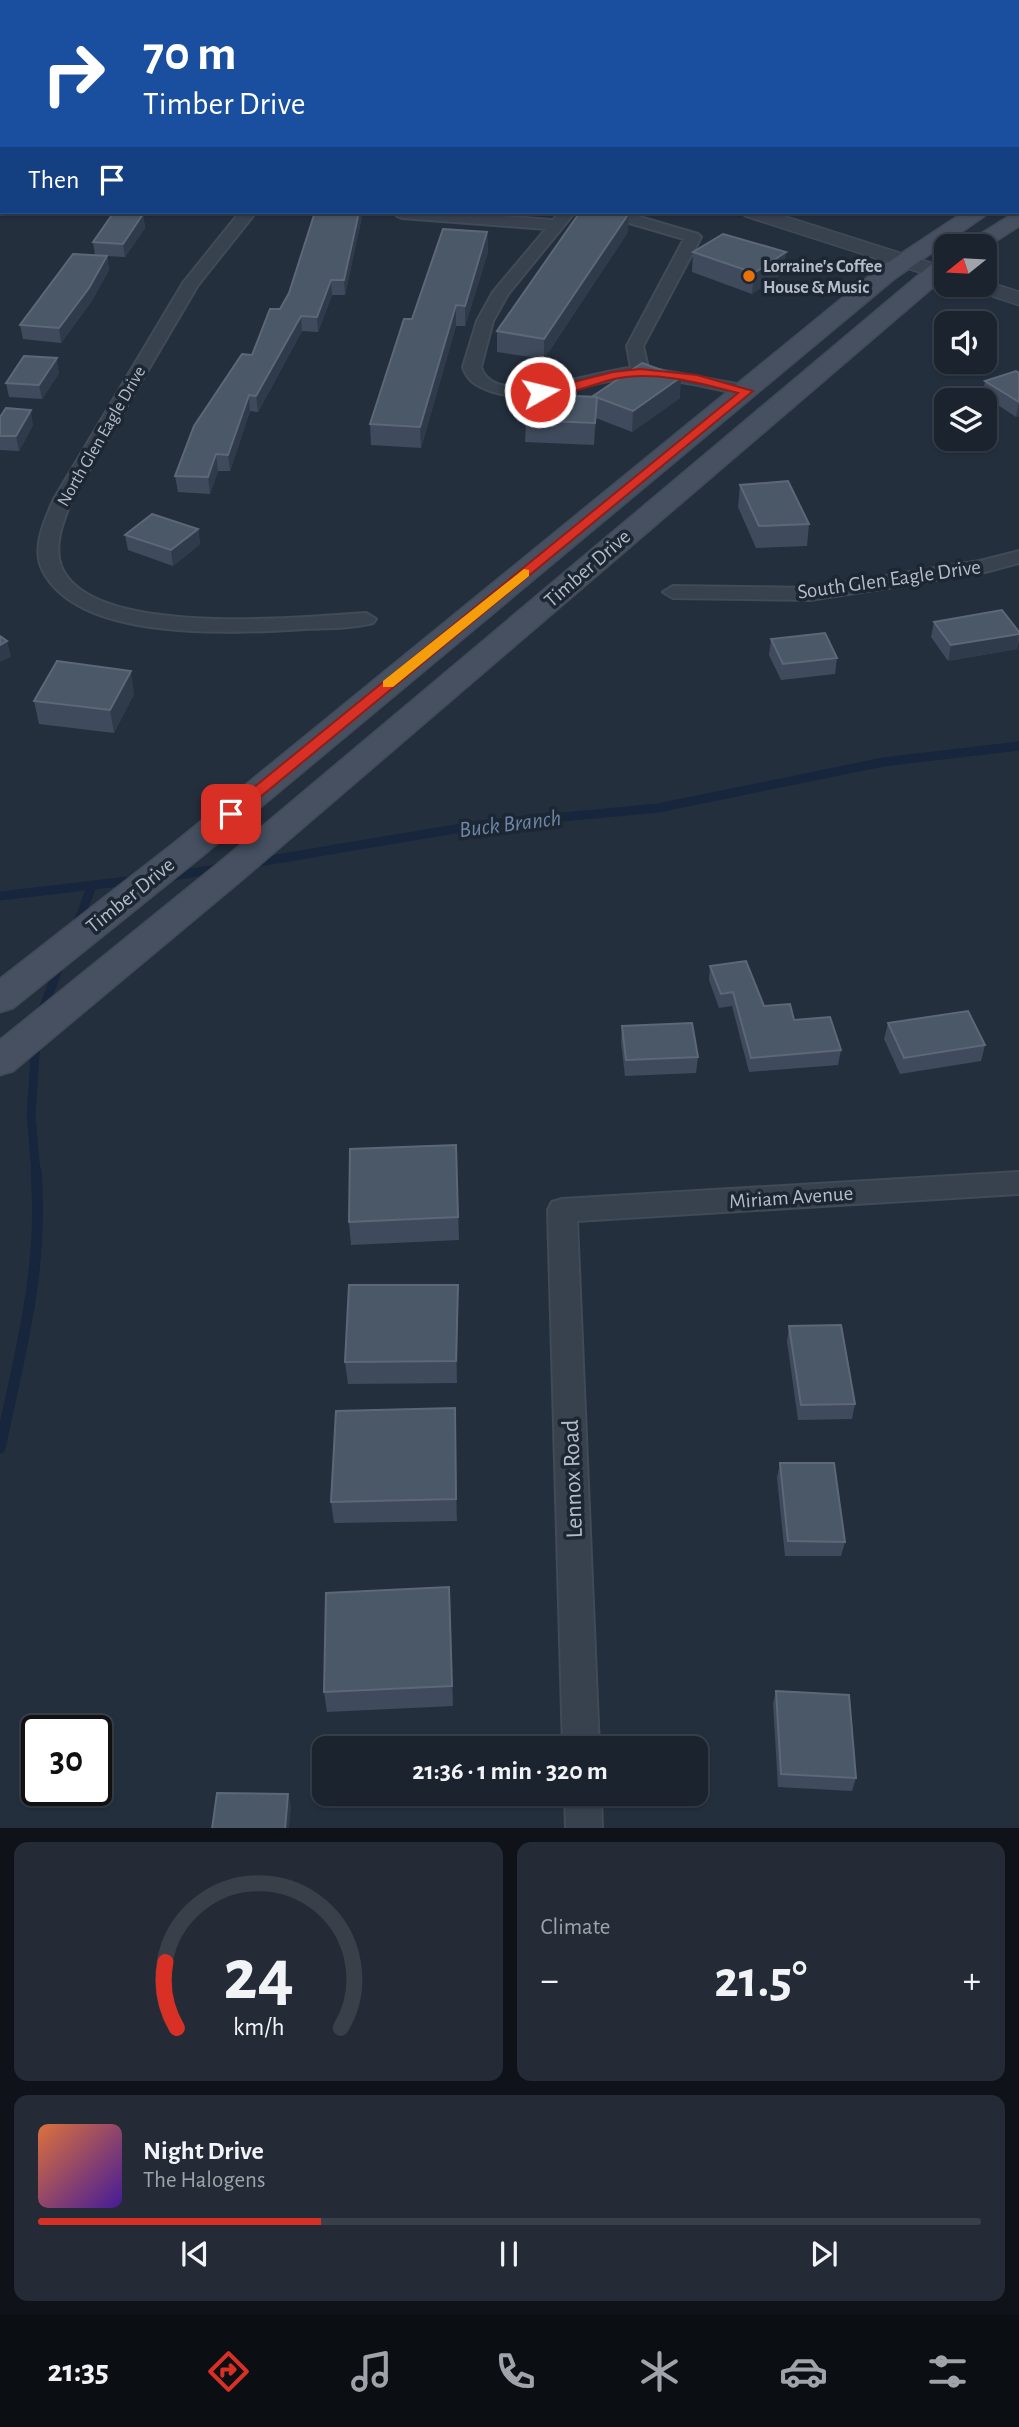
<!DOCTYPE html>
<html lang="en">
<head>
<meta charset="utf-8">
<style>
	:root { --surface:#1b232e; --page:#242b36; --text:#f1f3f6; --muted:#a0a4aa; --line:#39404a; --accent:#d93025 }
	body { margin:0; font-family:"Alegreya Sans",sans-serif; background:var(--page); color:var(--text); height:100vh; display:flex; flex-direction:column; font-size:26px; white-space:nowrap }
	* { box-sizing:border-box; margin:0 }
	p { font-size:23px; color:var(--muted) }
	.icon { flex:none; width:38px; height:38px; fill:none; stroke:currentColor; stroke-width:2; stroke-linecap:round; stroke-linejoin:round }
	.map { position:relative; height:1828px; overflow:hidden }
	.details { display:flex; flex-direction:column; gap:14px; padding:14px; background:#0f1319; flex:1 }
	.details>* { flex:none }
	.guide { position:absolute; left:0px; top:0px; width:1020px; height:214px; box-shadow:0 2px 5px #0004,0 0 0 2px var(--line); background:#1a4fa0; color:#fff; overflow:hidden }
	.needle { width:46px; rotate:252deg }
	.buttons { position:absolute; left:934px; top:234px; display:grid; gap:14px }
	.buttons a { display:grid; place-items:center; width:63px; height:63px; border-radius:14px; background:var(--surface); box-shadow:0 2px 5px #0004,0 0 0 2px var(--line); font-size:35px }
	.speed { position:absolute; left:21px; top:1715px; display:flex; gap:14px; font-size:35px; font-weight:700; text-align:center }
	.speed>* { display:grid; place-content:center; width:91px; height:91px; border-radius:50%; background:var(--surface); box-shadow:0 2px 5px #0004,0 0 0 2px var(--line); line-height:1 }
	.speed .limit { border:4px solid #111; border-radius:10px; background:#fff; color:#111 }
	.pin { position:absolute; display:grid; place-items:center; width:60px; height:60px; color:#fff; margin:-30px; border-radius:14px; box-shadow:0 4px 10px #0006 }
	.me { position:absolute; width:77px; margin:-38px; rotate:82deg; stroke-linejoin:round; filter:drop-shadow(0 0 5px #0008) }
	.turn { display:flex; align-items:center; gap:24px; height:147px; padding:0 28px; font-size:32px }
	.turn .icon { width:91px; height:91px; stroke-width:2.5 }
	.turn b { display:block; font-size:49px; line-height:60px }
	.then { display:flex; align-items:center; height:66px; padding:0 28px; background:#0003; gap:14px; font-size:26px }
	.big { font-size:52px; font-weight:700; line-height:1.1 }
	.details .card { flex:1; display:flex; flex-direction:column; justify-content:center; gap:10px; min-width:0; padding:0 24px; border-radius:14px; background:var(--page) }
	.details .dial { align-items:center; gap:0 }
	.dial svg { height:182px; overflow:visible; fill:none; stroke:var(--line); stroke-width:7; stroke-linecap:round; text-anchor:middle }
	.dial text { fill:var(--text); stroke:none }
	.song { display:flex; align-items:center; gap:21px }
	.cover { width:84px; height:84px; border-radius:10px; background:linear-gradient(135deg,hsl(20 70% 55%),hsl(260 70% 35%)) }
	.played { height:7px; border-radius:4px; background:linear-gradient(90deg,var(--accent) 30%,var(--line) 30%) }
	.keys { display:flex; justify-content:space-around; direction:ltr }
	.heat { display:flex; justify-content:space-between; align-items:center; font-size:38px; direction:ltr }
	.details .tiles { flex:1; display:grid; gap:14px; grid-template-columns:1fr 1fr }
	.card:last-child { grid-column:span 2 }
	.trip { position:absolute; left:312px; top:1736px; width:396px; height:70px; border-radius:14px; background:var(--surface); box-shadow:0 2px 5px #0004,0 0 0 2px var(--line); font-weight:700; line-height:70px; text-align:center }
	.dock { display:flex; height:112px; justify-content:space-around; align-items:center; background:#0b0e12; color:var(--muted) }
	.dock .icon { width:49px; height:49px }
	.dock .active { color:var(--accent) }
	.dock b { font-size:32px; color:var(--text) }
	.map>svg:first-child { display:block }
</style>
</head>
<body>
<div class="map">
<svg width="1019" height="1829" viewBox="0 0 1019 1829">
	<rect width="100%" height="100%" fill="#242f3e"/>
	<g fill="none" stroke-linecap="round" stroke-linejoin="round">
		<g stroke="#17263c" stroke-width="9">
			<path d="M253,863L479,825L658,808L883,762L1019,746"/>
			<path d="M167,877L222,868"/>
			<path d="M0,896L136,880"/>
			<path d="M76,927L92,886"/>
			<path d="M41,1014L61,962"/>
			<path d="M36,1042L31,1115L36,1173"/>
		</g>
		<path stroke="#17263c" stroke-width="11" d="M0,1448C20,1353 44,1269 36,1171"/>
		<defs>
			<g id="minor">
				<path d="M104,0H118L103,2Z"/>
				<path d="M573,0H589L572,2Z"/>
				<path d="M0,18L2,19V27L0,26Z"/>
				<path d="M2,68V77H0V69Z"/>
				<path d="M240,212H256L198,285L72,499C64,519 53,544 61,566C90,639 302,617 366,613L376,619L373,623C351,629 326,628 304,629C236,633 80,643 43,571C31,548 45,520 54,499L183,283Z"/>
				<path d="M395,212H445L553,220L560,212H575L508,294L493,321L481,367C493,411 601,369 631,368L627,346L684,239L602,215L600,212H623L698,234L701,237L643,346L648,368L753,387L756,391L747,396C713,388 677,379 642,378C586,377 547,409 490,391C477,386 467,381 463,367L477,321L493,292L546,229L402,218L397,216Z"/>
				<path d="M1019,551V563L981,573L810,600L673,598L663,592L673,586L810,588L980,561Z"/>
				<path d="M1019,1172V1194L577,1221L599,1748H563L548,1210L552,1202L562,1199Z"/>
				<path d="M565,1794H601L602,1829H566Z"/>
			</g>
			<g id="tertiary">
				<rect x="0" y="128" width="2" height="11"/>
				<path d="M742,212H771L947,268V281L745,216Z"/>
				<path d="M985,281L1019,292V305L971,289L968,285H985Z"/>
			</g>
			<g id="secondary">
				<rect x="1018" y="183" width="1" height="12"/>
				<path d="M1019,210V226L985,248L960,247Z"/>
				<path d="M964,212H990L894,279L202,856L13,1008L0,1012V979L178,840L878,269Z"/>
				<path d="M947,256V275L244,878L13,1071L0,1075V1040L220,862L939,258Z"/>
			</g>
		</defs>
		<use href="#minor" stroke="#414a57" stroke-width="4"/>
		<use href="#tertiary" stroke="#414a57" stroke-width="3"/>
		<use href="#secondary" stroke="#414a57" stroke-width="3"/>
		<use href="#minor" fill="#38414e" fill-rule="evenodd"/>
		<use href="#tertiary" fill="#38414e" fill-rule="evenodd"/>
		<use href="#secondary" fill="#465061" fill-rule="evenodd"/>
	</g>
	<g fill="#3f4b5c">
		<path d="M0,0H64L63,2H2V9H0Z"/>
		<path d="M363,212L345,295H332L318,332L302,331L258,412L250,411L230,471H218L210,494L178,492L175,476L252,355Z"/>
		<path d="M510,212H540L538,215Z"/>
		<path d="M143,214L145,228L125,257L107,256L109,270L91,302L61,343L23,339L20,325L95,255L93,242Z"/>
		<path d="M487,232L488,252L465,326H456L421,448L371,445L370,424L412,319Z"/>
		<path d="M628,232L544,359L497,352V331Z"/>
		<path d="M693,252L784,272L752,294L692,272Z"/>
		<path d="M59,373L42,399L9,397L6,383Z"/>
		<path d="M1019,373V416L1016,417L983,395L985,381Z"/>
		<path d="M593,396L680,398L632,432L596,418L594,445L525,442L526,420L593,397Z"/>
		<path d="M0,417L33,425L19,451L0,450Z"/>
		<path d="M740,485L809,524L807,546L756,548L738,507Z"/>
		<path d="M198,529L200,544L173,566L128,550L125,535Z"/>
		<path d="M934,622L1019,632V640L1017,649L948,661L931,637Z"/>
		<path d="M771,639L837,658L835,674L781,680L769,655Z"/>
		<path d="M134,694L114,733L39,724L34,701Z"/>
		<path d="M710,966L764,1006L794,1020L841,1050L838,1065L749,1072L732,1006L719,1008L709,980Z"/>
		<path d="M888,1023L985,1045L981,1061L900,1074L884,1039Z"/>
		<path d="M622,1026L698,1057L696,1073L625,1076L621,1042Z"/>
		<path d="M456,1145L459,1240L351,1245L349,1222Z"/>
		<path d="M458,1285L457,1383L348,1384L345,1362Z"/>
		<path d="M789,1326L855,1404L852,1419L798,1420L787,1341Z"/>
		<path d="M455,1408L457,1521L334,1523L331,1502Z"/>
		<path d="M780,1463L845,1542L841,1556H785L777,1478Z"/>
		<path d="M449,1587L453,1706L327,1712L324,1692Z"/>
		<path d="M776,1691L856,1778L852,1791L778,1787L773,1704Z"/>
	</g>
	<g fill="#2f3b4b">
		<path d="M411,0H422L420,2H410Z"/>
		<path d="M359,212H363L345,295L344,280Z"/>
		<path d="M629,213L628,232L544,359V339Z"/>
		<path d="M143,214L145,228L125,257L123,244Z"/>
		<path d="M487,232L488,252L465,326V306Z"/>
		<path d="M786,252L784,272L752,294L754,273Z"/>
		<path d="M107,256L109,270L91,302L61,343L59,328Z"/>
		<path d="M331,280L332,295L318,332L317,317Z"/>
		<path d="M456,305V326L421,448L420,427Z"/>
		<path d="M301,316L302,331L258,412L256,396Z"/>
		<path d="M57,358L59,373L42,399L39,385Z"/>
		<path d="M681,377L680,398L632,432L633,411Z"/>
		<path d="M249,395L250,411L230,471L228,455Z"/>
		<path d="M597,397L596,419L594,445L595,423Z"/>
		<path d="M1019,402V416L1016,417Z"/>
		<path d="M31,410L33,425L19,451L16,436Z"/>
		<path d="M216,454L218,471L210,494L208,477Z"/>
		<path d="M198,529L200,544L173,566L171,550Z"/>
		<path d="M1019,634L1017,649L948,661L951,645Z"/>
		<path d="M7,641L11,657L0,662V645Z"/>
		<path d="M131,671L134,694L114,733L110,710Z"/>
		<path d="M458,1285V1307L457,1383L456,1361Z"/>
		<path d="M455,1408L456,1430L457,1521L456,1499Z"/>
		<path d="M288,1794L291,1807L289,1829H285Z"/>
	</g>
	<g fill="#4b5868" stroke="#5c6777" stroke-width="2">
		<path d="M215,0H259L258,2H214Z"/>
		<path d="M308,0H345L344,2H308Z"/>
		<path d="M366,0H411L410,2H367Z"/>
		<path d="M454,0H543L540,2H449Z"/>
		<path d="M957,0H1019V18L1018,2H955Z"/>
		<path d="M114,212L143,214L123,244L93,242Z"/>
		<path d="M315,212H359L344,280H331L317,317L301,316L256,396L249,395L228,455L216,454L208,477L175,476L194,426L242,354L252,355L270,309H280L289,293Z"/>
		<path d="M580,212H621L629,213L544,339L497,331Z"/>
		<path d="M443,229L487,232L465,306L456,305L420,427L370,424L404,319H412Z"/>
		<path d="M723,234L786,252L754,273L693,252Z"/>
		<path d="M73,254L107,256L89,288L59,328L20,325Z"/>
		<path d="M24,356L57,358L39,385L6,383Z"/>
		<path d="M642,363L681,377L633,411L593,396Z"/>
		<path d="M1016,371L1019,373V402L985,381Z"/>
		<path d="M529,394L597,397L595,423L526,420Z"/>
		<path d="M6,408L31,410L16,436H0V417Z"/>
		<path d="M788,481L809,524L759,526L740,485Z"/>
		<path d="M152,514L198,529L171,550L125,535Z"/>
		<path d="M1002,610L1019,632V634L951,645L934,622Z"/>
		<path d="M825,633L837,658L783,664L771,639Z"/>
		<path d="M0,636L7,641L0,645Z"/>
		<path d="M57,661L131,671L110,710L34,701Z"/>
		<path d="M746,961L764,1006L790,1004L794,1020L830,1017L841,1050L751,1058L733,992L721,994L710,966Z"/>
		<path d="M968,1011L985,1045L904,1058L888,1023Z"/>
		<path d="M692,1023L698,1057L626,1060L622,1026Z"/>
		<path d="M456,1145L458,1217L349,1222L350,1149Z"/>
		<path d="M349,1285H458L456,1361L345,1362Z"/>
		<path d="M841,1325L855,1404L801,1405L789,1326Z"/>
		<path d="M455,1408L456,1499L331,1502L336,1411Z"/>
		<path d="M780,1463H834L845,1542L788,1541Z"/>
		<path d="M449,1587L452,1686L324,1692L326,1593Z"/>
		<path d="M776,1691L849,1695L856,1778L781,1774Z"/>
		<path d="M217,1793L288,1794L285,1829H212Z"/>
	</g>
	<path fill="#d93025" stroke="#8d1f18" stroke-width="2" d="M640,369L697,375L753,391L236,817H226V810L738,393C700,383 654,370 614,379C596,383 550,403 535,392L613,372Z"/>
	<path fill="#f59e0b" d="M524,569L529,570V576L393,687H383V681Z"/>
	<circle fill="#e8710a" stroke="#1d2633" stroke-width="2.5" cx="749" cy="276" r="7"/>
	<g text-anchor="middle" stroke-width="7" stroke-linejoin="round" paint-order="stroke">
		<g font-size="18" font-weight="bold" fill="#b4bcc9" stroke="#1d2633" text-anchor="start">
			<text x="763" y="272">Lorraine's Coffee<tspan x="763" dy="21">House &amp; Music</tspan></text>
		</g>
		<g font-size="18" fill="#b4bcc9" stroke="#1d2633">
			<text transform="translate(101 436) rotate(-60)" y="6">North Glen Eagle Drive</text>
		</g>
		<g font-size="21" fill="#b4bcc9" stroke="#1d2633">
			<text transform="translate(587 568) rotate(-41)" y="7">Timber Drive</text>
			<text transform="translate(889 579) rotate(-8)" y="7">South Glen Eagle Drive</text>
			<text transform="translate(130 895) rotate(-39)" y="7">Timber Drive</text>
			<text transform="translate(791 1197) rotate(-4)" y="7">Miriam Avenue</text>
		</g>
		<g font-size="23" font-style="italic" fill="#6d86a8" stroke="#1d2633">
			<text transform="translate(510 823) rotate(-7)" y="8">Buck Branch</text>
		</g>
		<g font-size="24" fill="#b4bcc9" stroke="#1d2633">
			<text transform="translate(572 1479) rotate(-92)" y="8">Lennox Road</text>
		</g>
	</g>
</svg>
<div class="buttons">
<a><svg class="needle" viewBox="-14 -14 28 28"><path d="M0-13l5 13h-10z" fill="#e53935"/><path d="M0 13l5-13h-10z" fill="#a0a4aa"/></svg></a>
<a><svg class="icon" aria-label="sound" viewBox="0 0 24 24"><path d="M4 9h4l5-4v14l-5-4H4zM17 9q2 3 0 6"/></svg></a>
<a><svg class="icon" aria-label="layers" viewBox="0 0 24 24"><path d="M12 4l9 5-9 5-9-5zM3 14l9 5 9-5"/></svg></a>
</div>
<div class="speed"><div class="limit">30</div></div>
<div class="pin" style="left:231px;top:814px;background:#d93025"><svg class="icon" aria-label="arrive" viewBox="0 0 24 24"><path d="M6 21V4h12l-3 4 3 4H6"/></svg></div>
<svg class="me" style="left:540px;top:392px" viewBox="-20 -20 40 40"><circle r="17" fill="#d93025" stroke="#fff" stroke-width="3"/><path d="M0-11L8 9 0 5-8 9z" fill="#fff"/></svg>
<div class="trip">21:36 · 1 min · 320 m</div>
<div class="guide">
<div class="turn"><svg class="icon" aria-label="right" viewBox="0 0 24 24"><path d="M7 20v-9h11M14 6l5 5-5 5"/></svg><div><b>70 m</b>Timber Drive</div></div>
<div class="then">Then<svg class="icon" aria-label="arrive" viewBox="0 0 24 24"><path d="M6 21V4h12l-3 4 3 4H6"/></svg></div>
</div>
</div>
<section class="details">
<div class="tiles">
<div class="card dial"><svg viewBox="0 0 100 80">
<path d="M14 69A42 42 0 1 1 86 69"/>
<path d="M14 69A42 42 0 0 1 9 40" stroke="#d93025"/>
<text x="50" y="56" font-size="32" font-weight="700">24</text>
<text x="50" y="72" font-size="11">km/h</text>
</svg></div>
<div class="card"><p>Climate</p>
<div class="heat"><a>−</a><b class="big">21.5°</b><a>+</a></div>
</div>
<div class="card">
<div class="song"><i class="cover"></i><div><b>Night Drive</b><p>The Halogens</p></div></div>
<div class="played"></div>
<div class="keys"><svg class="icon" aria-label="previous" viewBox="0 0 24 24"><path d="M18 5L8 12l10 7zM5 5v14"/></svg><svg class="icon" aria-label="pause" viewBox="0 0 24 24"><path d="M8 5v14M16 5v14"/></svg><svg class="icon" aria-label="next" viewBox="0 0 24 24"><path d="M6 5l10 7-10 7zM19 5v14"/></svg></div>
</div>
</div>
</section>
<nav class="dock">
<b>21:35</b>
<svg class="icon active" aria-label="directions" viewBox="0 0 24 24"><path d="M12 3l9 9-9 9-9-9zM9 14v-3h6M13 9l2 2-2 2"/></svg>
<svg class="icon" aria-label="music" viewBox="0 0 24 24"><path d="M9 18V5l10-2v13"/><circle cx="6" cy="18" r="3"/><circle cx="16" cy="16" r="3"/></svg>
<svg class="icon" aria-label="phone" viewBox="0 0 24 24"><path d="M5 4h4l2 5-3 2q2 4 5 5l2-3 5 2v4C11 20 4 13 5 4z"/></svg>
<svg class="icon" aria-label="climate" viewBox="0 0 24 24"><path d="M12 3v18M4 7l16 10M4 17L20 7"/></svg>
<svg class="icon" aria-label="car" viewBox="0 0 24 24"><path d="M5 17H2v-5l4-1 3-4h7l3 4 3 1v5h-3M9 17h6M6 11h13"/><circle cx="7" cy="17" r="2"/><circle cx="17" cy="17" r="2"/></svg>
<svg class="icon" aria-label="filters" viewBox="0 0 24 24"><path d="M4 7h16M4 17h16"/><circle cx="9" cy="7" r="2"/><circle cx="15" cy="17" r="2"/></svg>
</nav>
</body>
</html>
